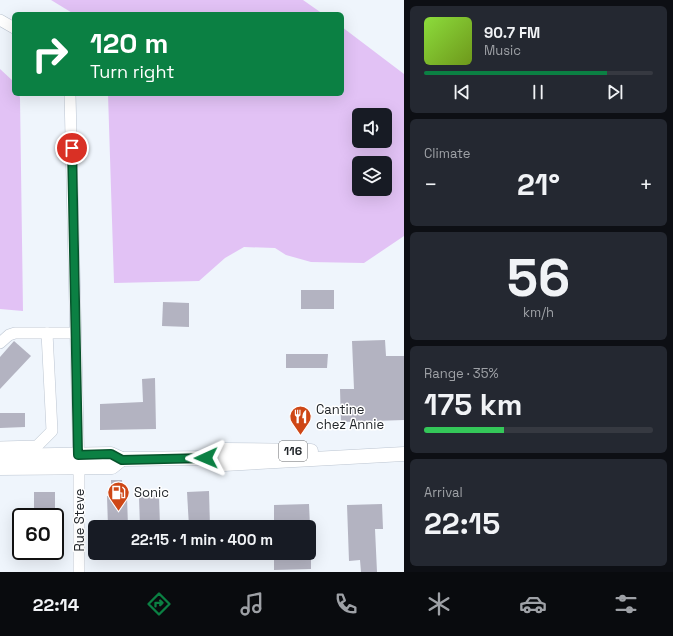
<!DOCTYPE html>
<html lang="en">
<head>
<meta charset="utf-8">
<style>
	:root { --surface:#171b24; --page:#242831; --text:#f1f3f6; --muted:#9ea1a6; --line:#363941; --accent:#0b8043 }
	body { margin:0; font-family:"Space Grotesk",sans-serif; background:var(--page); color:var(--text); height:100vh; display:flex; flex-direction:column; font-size:15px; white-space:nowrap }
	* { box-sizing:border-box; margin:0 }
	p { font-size:13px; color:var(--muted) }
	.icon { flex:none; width:22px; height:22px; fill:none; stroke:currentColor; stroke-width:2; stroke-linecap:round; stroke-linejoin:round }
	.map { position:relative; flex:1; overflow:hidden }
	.sheet { display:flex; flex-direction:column; gap:6px; padding:6px; background:#0d0f14; width:269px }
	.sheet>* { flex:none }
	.top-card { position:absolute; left:12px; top:12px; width:332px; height:84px; border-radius:6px; box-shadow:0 4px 16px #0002; background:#0b8043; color:#fff; overflow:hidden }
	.fabs { position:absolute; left:352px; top:108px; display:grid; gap:8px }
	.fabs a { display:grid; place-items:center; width:40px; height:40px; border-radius:6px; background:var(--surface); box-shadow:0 4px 16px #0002; font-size:20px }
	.speed { position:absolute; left:12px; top:508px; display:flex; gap:8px; font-size:20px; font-weight:700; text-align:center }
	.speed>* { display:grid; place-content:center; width:52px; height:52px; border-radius:50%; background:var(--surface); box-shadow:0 4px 16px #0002; line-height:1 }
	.speed .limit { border:2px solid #111; border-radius:6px; background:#fff; color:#111 }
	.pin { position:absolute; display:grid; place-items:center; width:34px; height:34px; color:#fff; margin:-17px; border:2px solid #fff; border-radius:50%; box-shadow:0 1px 4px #0007 }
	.me { position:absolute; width:44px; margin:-22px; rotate:269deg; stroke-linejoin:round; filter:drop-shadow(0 0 3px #0008) }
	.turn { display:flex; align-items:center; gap:14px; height:84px; padding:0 12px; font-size:18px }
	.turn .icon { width:52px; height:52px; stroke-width:2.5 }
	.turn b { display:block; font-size:28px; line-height:34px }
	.big { font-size:30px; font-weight:600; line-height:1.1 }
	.sheet .widget { flex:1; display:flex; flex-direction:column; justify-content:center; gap:6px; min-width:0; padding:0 14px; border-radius:6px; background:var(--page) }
	.sheet .dial { align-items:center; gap:0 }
	.dial b { font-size:52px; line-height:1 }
	.song { display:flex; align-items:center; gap:12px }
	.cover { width:48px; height:48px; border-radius:6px; background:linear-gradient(135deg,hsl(90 70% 55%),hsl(80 70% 35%)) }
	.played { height:4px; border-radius:2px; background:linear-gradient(90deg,var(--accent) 80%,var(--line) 80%) }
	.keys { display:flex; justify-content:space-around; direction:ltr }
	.heat { display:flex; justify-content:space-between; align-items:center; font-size:22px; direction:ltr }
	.charge { height:6px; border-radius:3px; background:linear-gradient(90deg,#34c759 35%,var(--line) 0) }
	.trip { position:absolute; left:88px; top:520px; width:228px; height:40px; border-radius:6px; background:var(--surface); box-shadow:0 4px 16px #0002; font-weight:600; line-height:40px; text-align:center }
	.tabs { display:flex; height:64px; justify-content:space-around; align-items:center; background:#090b0e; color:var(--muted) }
	.tabs .icon { width:28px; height:28px }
	.tabs .current { color:var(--accent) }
	.tabs b { font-size:18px; color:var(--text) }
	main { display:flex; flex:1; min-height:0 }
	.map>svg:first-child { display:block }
</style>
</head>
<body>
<main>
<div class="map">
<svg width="404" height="572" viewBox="0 0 404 572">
	<rect width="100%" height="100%" fill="#eff5fc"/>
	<g fill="#e2c2f5" fill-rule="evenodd">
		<path d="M51,0H303L323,14H74Z"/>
		<path d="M342,27L404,74V236L364,263L311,262L286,255L275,248L244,247L225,258L199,281L114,283L108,94H342ZM359,115H385V141H359ZM359,163H385V189H359Z"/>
		<path d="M0,69L14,82V94H19L20,98L23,311L0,309Z"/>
	</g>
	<g fill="#b3b3c1">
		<rect x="301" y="290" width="33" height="19"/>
		<path d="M163,302L189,303V327L162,326Z"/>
		<path d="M385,340L386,356H404V420L341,422L340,389H354L352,341Z"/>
		<path d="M14,341L31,356L0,389V357Z"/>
		<path d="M286,354H328L327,368H286Z"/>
		<path d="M155,378L156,429L100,430V404L143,402L142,379Z"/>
		<path d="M0,413H25V427L0,428Z"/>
		<path d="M111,480H122L123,496H127L128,527H108L107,496H111Z"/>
		<path d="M209,491L210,527H189L187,492Z"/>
		<rect x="34" y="492" width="21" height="25"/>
		<path d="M159,495L160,527H140L139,496Z"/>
		<path d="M309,504L310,527H256V521L274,520V505Z"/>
		<path d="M382,504L383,529H375L377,572H361L360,560L349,561L347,505Z"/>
		<path d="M190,553H218V559L190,560Z"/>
		<path d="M274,553H311V569L274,570Z"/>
	</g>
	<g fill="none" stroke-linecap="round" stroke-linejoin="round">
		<defs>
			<g id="minor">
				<path d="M0,20L14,28"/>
				<path d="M70,94L79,475V572"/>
				<path d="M0,343L9,335L15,333H75"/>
				<path d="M0,447L37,446L52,431L47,333"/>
			</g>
			<g id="major">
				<path d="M0,456L111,454L122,459L206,458L224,464L404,454"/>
				<path d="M206,458L224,450L311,451"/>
				<path d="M0,468L112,467L122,459"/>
			</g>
		</defs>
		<use href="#minor" stroke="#bcc5d1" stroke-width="12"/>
		<use href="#major" stroke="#bcc5d1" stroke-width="15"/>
		<use href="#minor" stroke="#fff" stroke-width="11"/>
		<use href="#major" stroke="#fff" stroke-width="14"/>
	</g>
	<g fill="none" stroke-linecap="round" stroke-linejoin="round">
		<defs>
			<path id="route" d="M72,148L78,455L111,454L122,460L206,458"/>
		</defs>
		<use href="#route" stroke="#07532c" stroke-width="10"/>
		<use href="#route" stroke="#0b8043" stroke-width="7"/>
	</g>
	<defs>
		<symbol id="restaurant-pin" viewBox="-11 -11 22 30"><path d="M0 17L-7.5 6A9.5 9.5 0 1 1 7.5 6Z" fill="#ce4716" stroke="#fff"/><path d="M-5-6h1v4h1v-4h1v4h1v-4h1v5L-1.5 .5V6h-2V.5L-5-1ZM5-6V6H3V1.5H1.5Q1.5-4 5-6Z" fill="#fff"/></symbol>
		<symbol id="fuel-pin" viewBox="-11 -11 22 30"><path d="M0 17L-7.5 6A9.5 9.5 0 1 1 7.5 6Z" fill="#ce4716" stroke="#fff"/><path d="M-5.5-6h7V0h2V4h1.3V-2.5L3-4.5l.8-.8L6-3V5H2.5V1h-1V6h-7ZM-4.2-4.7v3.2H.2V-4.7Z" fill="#fff"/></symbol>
	</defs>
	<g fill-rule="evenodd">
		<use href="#restaurant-pin" x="288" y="404" width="25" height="34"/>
		<use href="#fuel-pin" x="106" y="480" width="25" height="34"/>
	</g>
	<g text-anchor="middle" stroke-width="3" stroke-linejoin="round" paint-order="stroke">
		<rect fill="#fff" stroke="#64676a" stroke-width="1" x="279" y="441" width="28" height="20" rx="3"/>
		<g font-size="12" font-weight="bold" fill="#22262a">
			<text x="293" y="455">116</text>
		</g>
		<g font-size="13" fill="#22262a" stroke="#fff" text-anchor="start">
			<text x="316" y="414">Cantine<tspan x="316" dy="15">chez Annie</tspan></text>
			<text x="134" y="497">Sonic</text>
		</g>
		<g font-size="13" fill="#22262a" stroke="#fff">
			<text transform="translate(79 520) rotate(-90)" y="5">Rue Steve</text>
		</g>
	</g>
</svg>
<div class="fabs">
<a><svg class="icon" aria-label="sound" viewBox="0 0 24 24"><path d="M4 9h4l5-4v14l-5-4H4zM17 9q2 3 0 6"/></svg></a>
<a><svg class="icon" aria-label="layers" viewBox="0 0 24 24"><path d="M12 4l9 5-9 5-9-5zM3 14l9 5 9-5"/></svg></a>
</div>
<div class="speed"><div class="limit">60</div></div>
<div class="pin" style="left:72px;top:148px;background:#d93025"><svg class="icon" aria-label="arrive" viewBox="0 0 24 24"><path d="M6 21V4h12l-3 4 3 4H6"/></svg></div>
<svg class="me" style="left:206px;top:458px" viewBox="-20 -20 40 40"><path d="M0-17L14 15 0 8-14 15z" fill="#0b8043" stroke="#fff" stroke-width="4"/></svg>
<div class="trip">22:15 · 1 min · 400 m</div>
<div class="top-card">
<div class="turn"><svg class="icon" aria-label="right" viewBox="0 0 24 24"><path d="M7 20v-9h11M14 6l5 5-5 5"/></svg><div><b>120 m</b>Turn right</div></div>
</div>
</div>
<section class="sheet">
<div class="widget">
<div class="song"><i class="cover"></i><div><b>90.7 FM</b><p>Music</p></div></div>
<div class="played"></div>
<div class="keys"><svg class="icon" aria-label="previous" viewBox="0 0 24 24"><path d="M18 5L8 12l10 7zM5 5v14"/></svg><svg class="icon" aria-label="pause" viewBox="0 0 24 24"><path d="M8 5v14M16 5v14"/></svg><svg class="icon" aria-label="next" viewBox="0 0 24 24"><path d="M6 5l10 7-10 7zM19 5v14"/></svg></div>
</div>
<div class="widget"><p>Climate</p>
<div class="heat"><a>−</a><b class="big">21°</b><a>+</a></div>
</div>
<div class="widget dial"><b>56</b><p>km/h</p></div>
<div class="widget"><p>Range · 35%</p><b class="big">175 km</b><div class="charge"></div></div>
<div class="widget"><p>Arrival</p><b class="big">22:15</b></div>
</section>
</main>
<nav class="tabs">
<b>22:14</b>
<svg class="icon current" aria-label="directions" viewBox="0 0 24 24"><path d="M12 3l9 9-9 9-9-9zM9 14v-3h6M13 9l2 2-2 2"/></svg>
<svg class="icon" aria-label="music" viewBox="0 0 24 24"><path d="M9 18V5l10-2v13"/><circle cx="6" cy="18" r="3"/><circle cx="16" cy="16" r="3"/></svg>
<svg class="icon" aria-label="phone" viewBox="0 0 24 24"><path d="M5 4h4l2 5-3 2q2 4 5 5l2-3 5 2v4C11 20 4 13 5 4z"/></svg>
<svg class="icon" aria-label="climate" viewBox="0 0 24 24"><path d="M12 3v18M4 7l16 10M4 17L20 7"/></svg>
<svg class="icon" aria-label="car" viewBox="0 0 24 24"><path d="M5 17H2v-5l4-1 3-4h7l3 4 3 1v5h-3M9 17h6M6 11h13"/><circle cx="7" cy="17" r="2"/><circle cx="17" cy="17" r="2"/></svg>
<svg class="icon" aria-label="filters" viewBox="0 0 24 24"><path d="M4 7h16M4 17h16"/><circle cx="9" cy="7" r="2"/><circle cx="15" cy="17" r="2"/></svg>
</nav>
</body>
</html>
